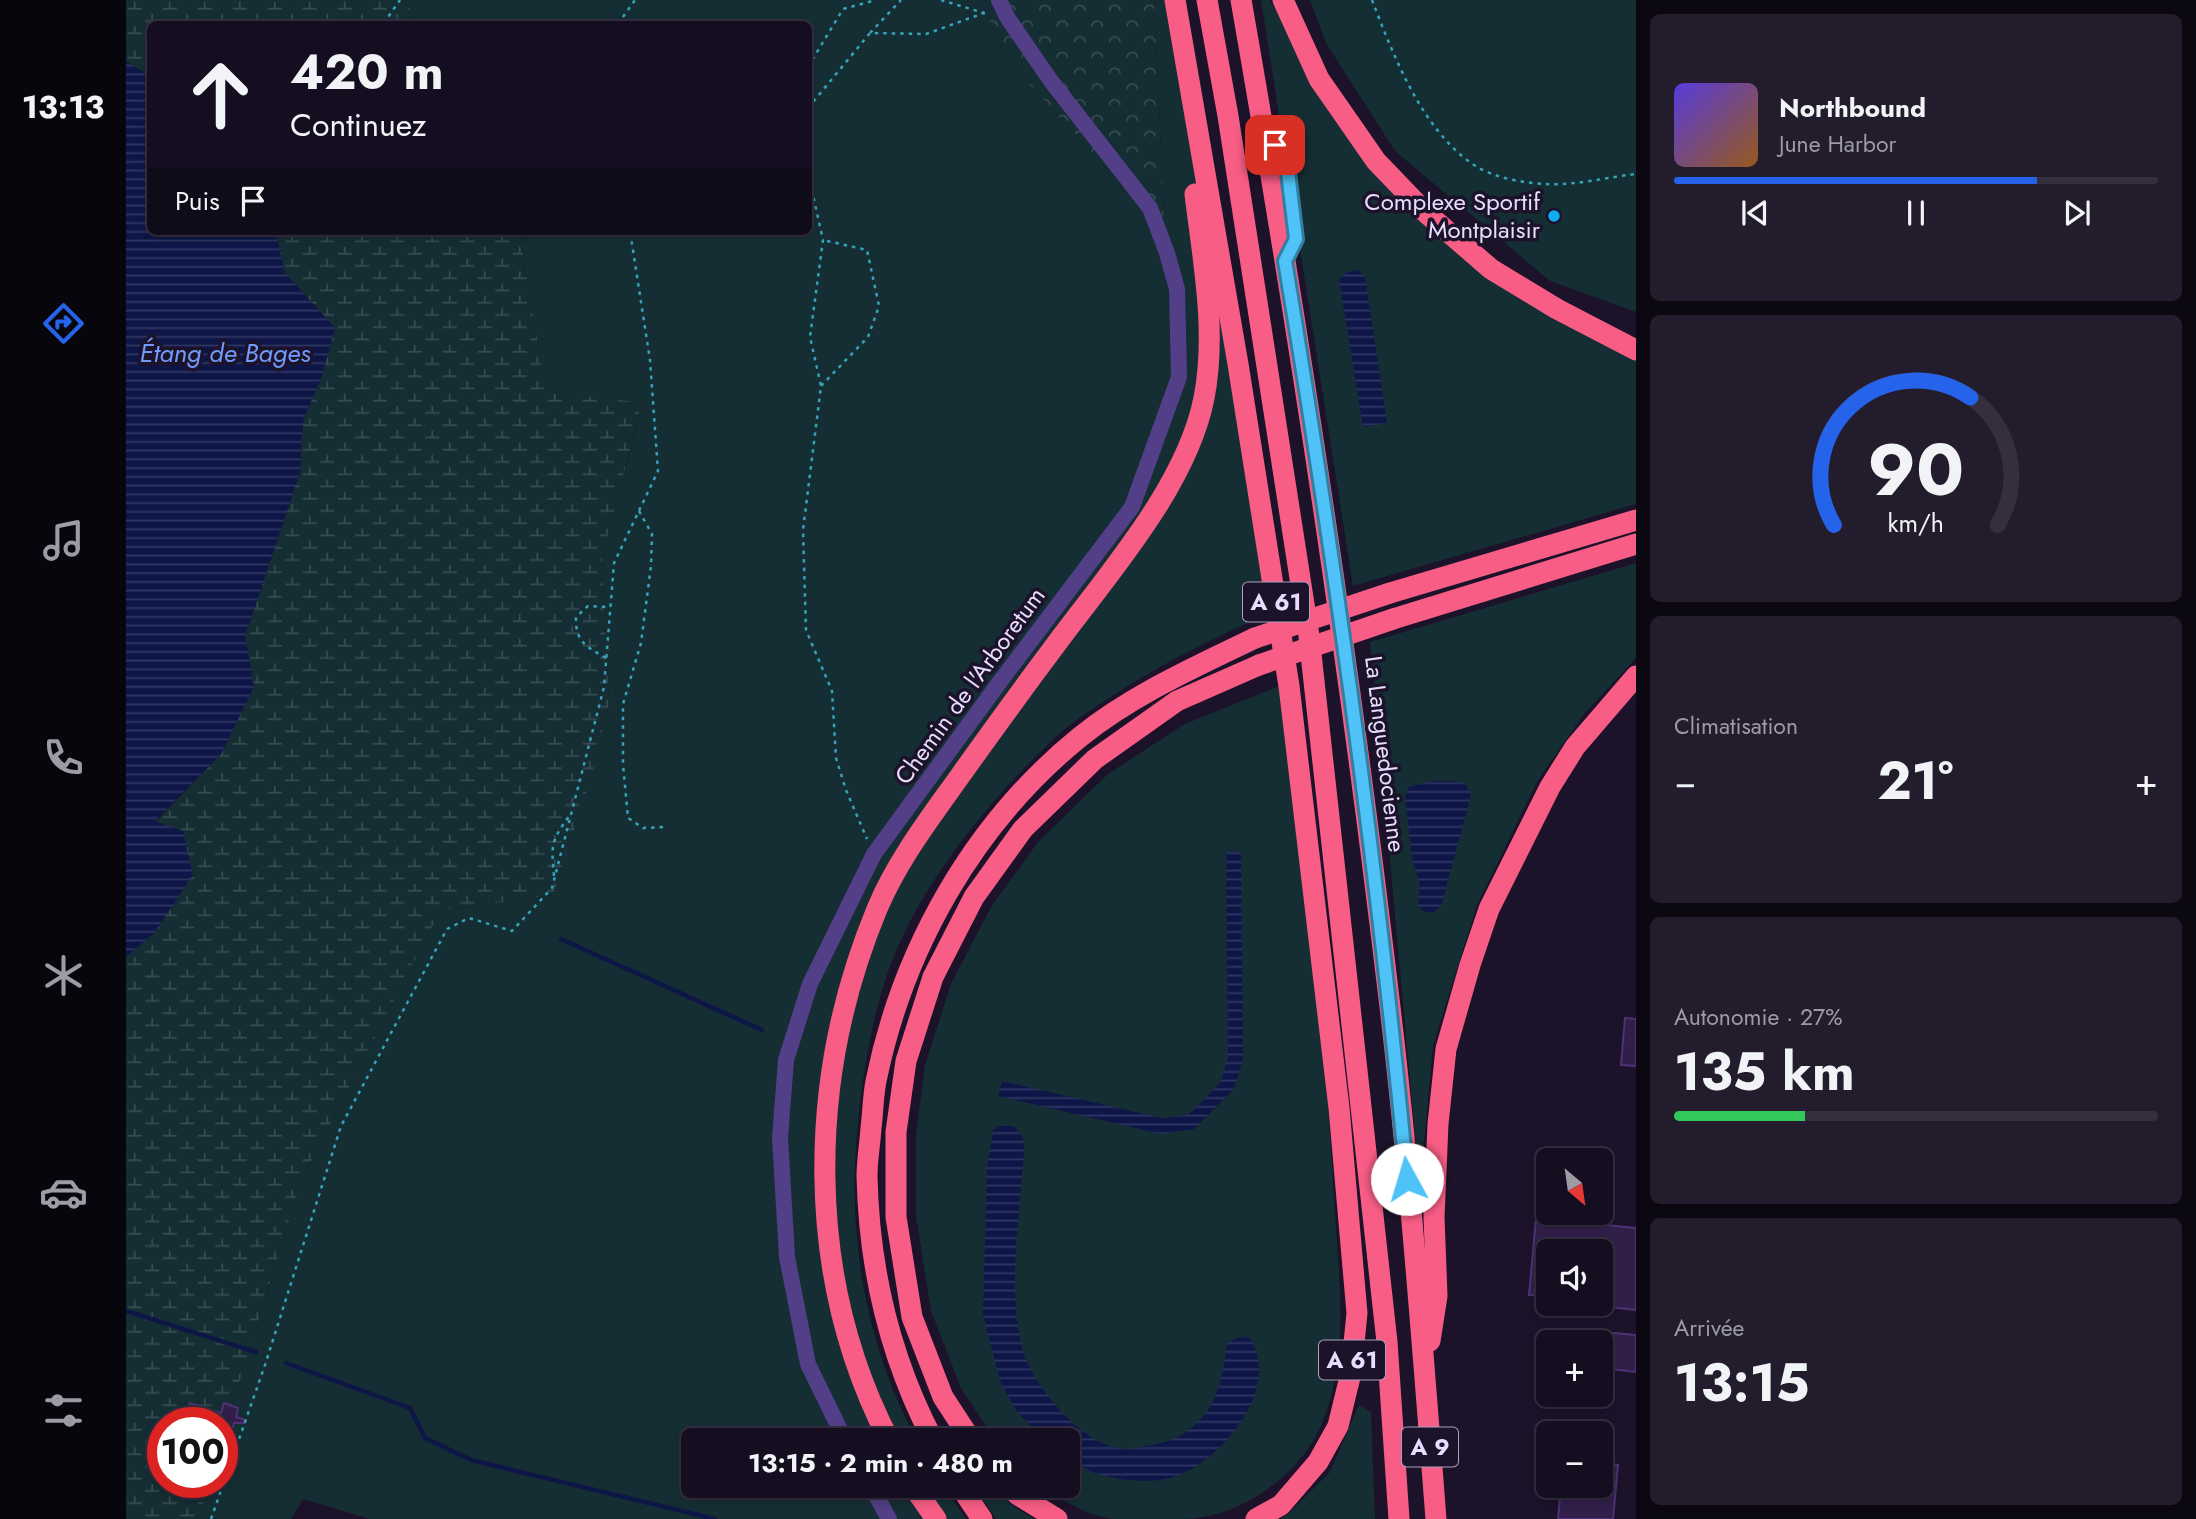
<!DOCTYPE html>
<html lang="fr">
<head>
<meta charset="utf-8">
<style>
	:root { --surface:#150e20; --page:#221c2d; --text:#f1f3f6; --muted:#9d9ca5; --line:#342e3e; --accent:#2563eb }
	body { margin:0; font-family:Jost,sans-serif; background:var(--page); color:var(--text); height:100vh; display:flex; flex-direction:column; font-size:26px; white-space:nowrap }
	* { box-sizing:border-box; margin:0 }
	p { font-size:23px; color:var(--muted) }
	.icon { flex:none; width:38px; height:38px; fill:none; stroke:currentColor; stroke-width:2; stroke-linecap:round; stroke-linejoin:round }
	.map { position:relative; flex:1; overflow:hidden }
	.side { display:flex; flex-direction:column; gap:14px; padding:14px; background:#0c0812; width:560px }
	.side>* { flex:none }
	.hud { position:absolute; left:21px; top:21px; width:665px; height:214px; border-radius:10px; box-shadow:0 4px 10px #0003,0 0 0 2px var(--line); background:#150e20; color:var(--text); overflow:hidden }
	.needle { width:46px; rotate:151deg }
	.controls { position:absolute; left:1410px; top:1148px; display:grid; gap:14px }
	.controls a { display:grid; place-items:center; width:77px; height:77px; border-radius:10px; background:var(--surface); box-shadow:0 4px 10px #0003,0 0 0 2px var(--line); font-size:35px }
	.speed { position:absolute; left:21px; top:1407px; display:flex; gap:14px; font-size:35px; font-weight:700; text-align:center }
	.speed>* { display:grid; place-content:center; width:91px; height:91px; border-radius:50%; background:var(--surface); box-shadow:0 4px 10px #0003,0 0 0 2px var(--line); line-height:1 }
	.speed .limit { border:10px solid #d22; background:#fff; color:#111 }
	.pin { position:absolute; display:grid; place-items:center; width:60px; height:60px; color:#fff; margin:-30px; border-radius:14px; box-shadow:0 4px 10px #0006 }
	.me { position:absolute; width:77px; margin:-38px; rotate:354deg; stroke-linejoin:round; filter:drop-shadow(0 0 5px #0008) }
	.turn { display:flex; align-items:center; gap:24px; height:147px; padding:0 28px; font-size:32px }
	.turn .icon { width:91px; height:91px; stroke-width:2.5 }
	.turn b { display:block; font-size:49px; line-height:60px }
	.then { display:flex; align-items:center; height:66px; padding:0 28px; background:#0003; gap:14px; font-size:26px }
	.big { font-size:52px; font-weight:700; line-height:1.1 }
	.side .widget { flex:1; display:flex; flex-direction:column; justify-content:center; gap:10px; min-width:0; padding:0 24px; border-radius:10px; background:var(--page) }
	.side .dial { align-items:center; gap:0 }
	.dial svg { height:182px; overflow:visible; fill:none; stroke:var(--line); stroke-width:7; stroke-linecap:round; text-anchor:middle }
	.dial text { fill:var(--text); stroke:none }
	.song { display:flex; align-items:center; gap:21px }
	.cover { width:84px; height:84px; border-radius:10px; background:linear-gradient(135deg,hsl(250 70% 55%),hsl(30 70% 35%)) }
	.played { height:7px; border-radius:4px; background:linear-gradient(90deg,var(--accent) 75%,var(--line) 75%) }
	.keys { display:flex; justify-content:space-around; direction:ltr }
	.heat { display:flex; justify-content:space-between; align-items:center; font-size:38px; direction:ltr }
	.charge { height:10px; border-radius:5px; background:linear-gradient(90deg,#34c759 27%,var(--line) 0) }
	.trip { position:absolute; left:555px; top:1428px; width:399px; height:70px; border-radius:10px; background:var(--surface); box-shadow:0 4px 10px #0003,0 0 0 2px var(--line); font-weight:700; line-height:70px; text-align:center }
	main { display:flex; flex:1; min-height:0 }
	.tabs { display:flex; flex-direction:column; width:126px; justify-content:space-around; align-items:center; background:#08060d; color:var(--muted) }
	.tabs .icon { width:49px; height:49px }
	.tabs .selected { color:var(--accent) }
	.tabs b { font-size:32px; color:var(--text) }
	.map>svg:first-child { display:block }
</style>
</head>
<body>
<main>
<nav class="tabs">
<b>13:13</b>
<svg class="icon selected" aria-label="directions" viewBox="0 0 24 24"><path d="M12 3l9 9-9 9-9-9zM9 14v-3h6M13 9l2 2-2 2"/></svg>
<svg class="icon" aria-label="music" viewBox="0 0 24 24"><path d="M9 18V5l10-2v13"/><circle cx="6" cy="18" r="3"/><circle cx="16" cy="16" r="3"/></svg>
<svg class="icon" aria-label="phone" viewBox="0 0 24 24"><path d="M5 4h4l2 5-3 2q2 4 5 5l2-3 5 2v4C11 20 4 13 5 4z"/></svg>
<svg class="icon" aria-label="climate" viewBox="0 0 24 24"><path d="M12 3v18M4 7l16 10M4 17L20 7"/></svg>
<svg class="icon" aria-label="car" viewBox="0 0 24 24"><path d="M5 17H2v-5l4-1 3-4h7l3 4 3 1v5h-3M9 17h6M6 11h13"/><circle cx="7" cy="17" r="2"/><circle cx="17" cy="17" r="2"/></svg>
<svg class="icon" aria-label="filters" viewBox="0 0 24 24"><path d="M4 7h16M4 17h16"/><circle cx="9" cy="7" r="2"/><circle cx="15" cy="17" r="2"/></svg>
</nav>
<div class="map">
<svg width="1510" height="1519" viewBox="0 0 1510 1519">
	<defs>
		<pattern id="forest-crowns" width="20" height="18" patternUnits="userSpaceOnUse" patternTransform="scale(1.75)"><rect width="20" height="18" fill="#152e34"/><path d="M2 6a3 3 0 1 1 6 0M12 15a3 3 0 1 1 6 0" fill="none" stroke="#374c52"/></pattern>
		<pattern id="wetland-marsh" width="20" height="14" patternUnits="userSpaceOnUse" patternTransform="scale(1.75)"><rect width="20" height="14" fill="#152e34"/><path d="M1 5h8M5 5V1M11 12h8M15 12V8" fill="none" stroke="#374c52"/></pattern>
		<pattern id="water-rules" width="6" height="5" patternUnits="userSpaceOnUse" patternTransform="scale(1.75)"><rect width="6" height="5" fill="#0e1648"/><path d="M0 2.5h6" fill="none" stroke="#313763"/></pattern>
	</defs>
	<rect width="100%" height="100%" fill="#1c122a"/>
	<g fill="#152e34">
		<path d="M279,0H854L882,61L1018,209L1039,237L1028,0H1060C1096,202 1128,405 1156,609C1083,638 1011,676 948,722C931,734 916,751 901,765C840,829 779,908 755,994C741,1044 734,1094 730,1145C723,1246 742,1351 791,1440H567V1486H818L840,1519H244L177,1499L165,1519H73L83,1482H96V1439L176,1179L314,911L427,895L483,703L476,557L516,404L420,391L393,231H682V24H285L283,5Z"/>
		<path d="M1135,0H1144L1156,21L1292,217L1510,360V504L1227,586Z"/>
		<path d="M1184,0H1510V312L1424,281L1269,151L1200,43Z"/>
		<path d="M1510,563V658L1458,714L1412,780L1351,905L1307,1046L1294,1188L1244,642Z"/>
		<path d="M1161,683C1178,855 1199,1027 1208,1199C1212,1272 1225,1354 1196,1423C1175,1475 1113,1519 1057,1519C1034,1519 1010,1519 987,1519C961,1516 937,1500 914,1486H942V1440H869L835,1388L805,1311L790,1216V1134L799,1065L825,984L865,907L912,842L982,774L1059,724Z"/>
		<path d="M1233,1405L1245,1412L1249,1519H1154L1162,1514L1204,1472Z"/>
		<path d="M848,1486H867L884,1504L908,1519H870Z"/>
	</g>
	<path fill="url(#forest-crowns)" d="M854,0H1028L1039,239L1018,209L882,61Z"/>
	<g fill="url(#wetland-marsh)">
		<path d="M0,0H279L283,4L285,24H24V76L0,61Z"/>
		<path d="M149,231H393L420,391L516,403L476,557L483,703L466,775L427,895L314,911L176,1179L96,1439V1423H37V1482H83L73,1519H0V957L28,933L29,822L95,754L128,687L119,636L174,472L177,420L195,378L209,328L159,273Z"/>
	</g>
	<g fill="url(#water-rules)">
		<path d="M0,61L24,76V231H149L159,273L209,328L195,378L177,420L174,472L119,636L128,687L95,754L29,821L57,831L67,875L28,933L0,957Z"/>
		<path d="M1232,270L1239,276L1261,423L1237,427L1213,280L1219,273Z"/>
		<path d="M1306,781C1324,782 1342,776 1345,796L1315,906L1308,912H1299L1292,907L1294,885L1286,859L1279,797L1283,787Z"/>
		<path d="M1100,852H1115L1117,1060L1108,1089L1068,1129L1035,1134L872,1096L876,1081L1036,1118L1062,1115L1080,1098L1095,1081L1102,1058Z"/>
		<path d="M877,1124L889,1127L897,1138L898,1152C894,1211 880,1298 898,1354C910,1389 959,1448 999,1449C1007,1449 1017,1446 1025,1445C1049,1442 1068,1430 1082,1410C1094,1393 1098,1365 1101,1344L1111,1338L1123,1337C1158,1387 1094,1465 1044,1478C1021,1484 992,1480 969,1473C960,1470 950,1462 942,1457V1440H918L891,1412L874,1381L857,1314L861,1167L867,1130Z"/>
	</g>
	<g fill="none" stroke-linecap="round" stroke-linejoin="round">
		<g stroke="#0e1648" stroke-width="4.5">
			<path d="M435,939L636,1030"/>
			<path d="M0,1311L130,1352"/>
			<path d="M160,1363L284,1408L299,1438L345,1460L589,1519"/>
		</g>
	</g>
	<g fill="#311f4a" stroke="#4e3275" stroke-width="2">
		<path d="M1499,1018L1510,1019V1066L1495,1065Z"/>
		<path d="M1410,1218L1510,1228V1310L1475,1306V1251H1423V1296L1403,1295Z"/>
		<path d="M1466,1331L1510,1335V1372L1475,1368V1342H1465Z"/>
		<path d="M64,1403L95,1413L98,1403L112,1408L110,1417L119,1420V1423H108L99,1451H96V1423H58Z"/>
		<path d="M1475,1463L1492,1465L1487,1519H1432L1435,1486H1475Z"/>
	</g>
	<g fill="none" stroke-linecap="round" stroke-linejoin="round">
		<g stroke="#36a3b8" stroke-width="2.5" stroke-dasharray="3.5 5" stroke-linecap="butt">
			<path d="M815,0L858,13"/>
			<path d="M1246,0C1268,57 1296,130 1348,165C1368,178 1397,183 1420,184C1447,186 1482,177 1510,174"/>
			<path d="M261,24L260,20L274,0"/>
			<path d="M492,24L509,0"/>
			<path d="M744,33L775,0"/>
			<path d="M682,67L717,9L750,0"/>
			<path d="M682,108L744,33L800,34L858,13L864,14"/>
			<path d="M682,173L697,240L684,337L695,386L677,530L680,630L706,691L710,758L720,790L741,839"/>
			<path d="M695,386L742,337L753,306L741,250L697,240"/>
			<path d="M513,511L526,534L525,566L515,643L497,704V764L502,818L517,828L539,827"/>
			<path d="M480,658C461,647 449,642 450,617L462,606L484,607"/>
			<path d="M428,876C425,844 425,841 444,815"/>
			<path d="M85,1519L139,1365L215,1126L321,929L343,918L386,931L426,888L478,687L488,563L532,471L524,360L504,231"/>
		</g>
		<path stroke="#523f87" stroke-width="8" d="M1147,142L1161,165L1170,239L1164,252"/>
		<g stroke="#523f87" stroke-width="16">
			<path d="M719,1440L682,1364L661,1257L654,1138L660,1060L684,984L748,854L873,683L1006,507L1053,377L1051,289L1041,253L1024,208L925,81L881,17L873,0"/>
			<path d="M745,1486L763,1519"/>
		</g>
		<g stroke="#f85d85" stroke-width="21">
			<path d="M1049,0L1112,364L1163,686L1213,1108L1231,1313L1225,1373L1212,1426L1192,1462L1155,1505L1130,1519"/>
			<path d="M1081,0L1102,116L1183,636L1261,1342L1273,1519"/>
			<path d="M1115,0C1172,326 1222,653 1261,982C1283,1161 1296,1340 1310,1519"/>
			<path d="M1157,0L1193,79L1250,161L1298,211L1365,269L1431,309L1510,350"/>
			<path d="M1264,593L1510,520"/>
			<path d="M1267,619L1510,544"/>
			<path d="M1304,1341L1311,1296L1308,1217L1312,1124L1320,1049L1344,965L1363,909L1424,787L1449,747L1510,676"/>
			<path d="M763,1440C678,1276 681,1078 751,909C771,861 804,818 834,776C866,731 898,687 931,643C983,573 1061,485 1078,398C1091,331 1077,261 1069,194"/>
			<path d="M807,1440C764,1358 743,1269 741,1176C741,1160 744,1144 745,1128C747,1113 747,1096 750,1081C777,948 848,823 954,737C1006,695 1069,667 1129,638"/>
			<path d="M845,1440L817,1397L786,1317L770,1217V1132L780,1061L807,977L848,897L897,829L969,759L1051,701L1133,665"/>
			<path d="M787,1486L810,1519"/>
			<path d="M834,1486L856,1519"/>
			<path d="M883,1486L892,1495L931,1519"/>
		</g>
		<g stroke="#f85d85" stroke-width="21">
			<path d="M1129,638L1264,593"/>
			<path d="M1133,665L1267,619"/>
		</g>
	</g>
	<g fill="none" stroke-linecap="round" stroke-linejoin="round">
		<defs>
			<path id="route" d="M1149,145L1161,164L1170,239L1159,261C1210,566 1252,872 1281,1179"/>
		</defs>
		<use href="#route" stroke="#337fa1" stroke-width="18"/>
		<use href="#route" stroke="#4fc3f7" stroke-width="12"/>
	</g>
	<circle fill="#12abf5" stroke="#1c122a" stroke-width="2.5" cx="1428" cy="216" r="7"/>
	<g text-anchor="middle" stroke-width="7" stroke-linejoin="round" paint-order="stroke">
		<g fill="#1c122a" stroke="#aba0be" stroke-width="2">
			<rect x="1117" y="582.5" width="66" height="39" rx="5"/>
			<rect x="1193" y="1340.5" width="66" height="39" rx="5"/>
			<rect x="1276" y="1427.5" width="56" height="39" rx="5"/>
		</g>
		<g font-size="23" font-weight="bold" fill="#e8ddfe">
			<text x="1150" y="610">A 61</text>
			<text x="1226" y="1368">A 61</text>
			<text x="1304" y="1455">A 9</text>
		</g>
		<g font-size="24" fill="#e8ddfe" stroke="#1c122a" text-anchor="end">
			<text x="1414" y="210">Complexe Sportif<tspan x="1414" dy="28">Montplaisir</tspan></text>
		</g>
		<g font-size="24" fill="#e8ddfe" stroke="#1c122a">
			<text transform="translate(844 686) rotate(-54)" y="8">Chemin de l'Arboretum</text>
			<text transform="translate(1259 754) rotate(83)" y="8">La Languedocienne</text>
		</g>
		<g font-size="26" font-style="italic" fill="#709af9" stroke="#1c122a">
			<text x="99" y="362">Étang de Bages</text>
		</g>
	</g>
</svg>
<div class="controls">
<a><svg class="needle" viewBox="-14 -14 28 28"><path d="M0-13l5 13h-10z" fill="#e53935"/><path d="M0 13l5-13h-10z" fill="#9d9ca5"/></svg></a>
<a><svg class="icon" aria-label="sound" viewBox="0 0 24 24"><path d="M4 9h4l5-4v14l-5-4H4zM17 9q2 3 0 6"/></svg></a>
<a>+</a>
<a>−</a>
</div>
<div class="speed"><div class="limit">100</div></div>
<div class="pin" style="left:1149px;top:145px;background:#d93025"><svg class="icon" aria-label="arrive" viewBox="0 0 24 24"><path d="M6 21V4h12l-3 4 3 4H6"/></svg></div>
<svg class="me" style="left:1281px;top:1179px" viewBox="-20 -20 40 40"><circle r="19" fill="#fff"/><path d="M0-13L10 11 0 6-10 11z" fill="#4fc3f7"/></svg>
<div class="trip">13:15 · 2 min · 480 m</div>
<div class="hud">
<div class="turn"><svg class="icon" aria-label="ahead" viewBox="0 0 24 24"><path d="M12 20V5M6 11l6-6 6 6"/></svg><div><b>420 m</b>Continuez</div></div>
<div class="then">Puis<svg class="icon" aria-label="arrive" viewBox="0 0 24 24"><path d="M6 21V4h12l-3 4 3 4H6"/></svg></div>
</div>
</div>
<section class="side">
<div class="widget">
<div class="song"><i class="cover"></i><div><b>Northbound</b><p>June Harbor</p></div></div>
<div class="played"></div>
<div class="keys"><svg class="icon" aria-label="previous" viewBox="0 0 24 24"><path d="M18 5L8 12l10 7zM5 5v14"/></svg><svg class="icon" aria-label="pause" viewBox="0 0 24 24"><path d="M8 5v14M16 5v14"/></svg><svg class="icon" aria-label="next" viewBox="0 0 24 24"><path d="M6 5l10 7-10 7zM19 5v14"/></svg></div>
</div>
<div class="widget dial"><svg viewBox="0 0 100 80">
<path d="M14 69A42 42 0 1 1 86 69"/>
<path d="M14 69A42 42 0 0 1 74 13" stroke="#2563eb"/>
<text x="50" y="56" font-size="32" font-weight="700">90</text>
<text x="50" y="72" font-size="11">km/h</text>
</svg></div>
<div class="widget"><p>Climatisation</p>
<div class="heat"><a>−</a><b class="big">21°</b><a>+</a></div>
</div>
<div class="widget"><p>Autonomie · 27%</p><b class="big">135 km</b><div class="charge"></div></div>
<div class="widget"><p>Arrivée</p><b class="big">13:15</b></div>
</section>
</main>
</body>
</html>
